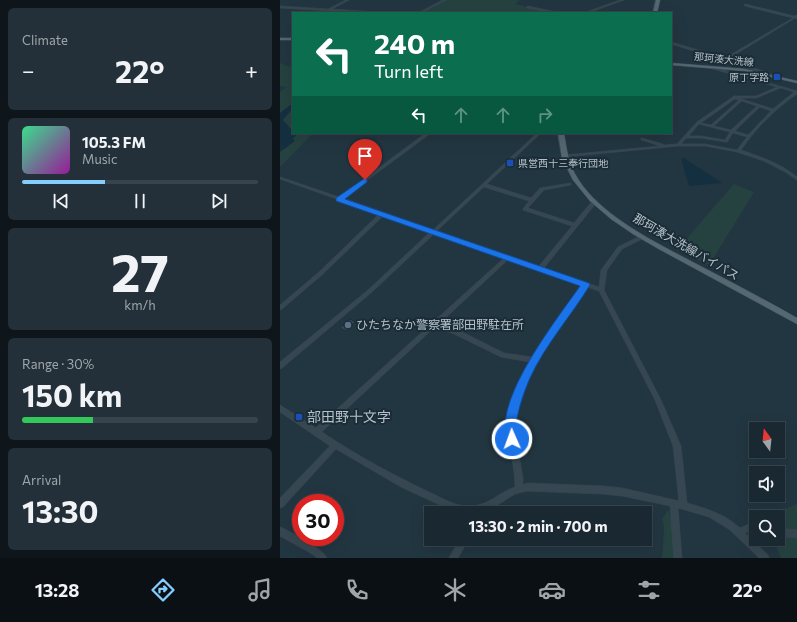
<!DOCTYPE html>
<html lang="en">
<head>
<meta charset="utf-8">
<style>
	:root { --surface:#1a2831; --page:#233039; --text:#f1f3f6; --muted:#9fa6ab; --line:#38444d; --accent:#85cdff }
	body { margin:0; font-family:Commissioner,"Noto Sans JP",sans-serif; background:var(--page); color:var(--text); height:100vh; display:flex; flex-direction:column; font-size:15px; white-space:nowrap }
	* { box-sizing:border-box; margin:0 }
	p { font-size:13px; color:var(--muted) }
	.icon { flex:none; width:22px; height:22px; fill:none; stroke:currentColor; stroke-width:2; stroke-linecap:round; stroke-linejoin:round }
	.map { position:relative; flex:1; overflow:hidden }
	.panel { display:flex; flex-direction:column; gap:8px; padding:8px; background:#0e161b; width:280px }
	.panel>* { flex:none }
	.hud { position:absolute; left:12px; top:12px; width:380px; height:122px; border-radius:0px; box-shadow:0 4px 16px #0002,0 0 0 1px var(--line); background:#0b6e4f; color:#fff; overflow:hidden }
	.needle { width:26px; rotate:345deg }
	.fabs { position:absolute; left:469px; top:422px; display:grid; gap:8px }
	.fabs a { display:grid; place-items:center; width:36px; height:36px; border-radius:0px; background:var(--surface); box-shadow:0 4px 16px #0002,0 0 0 1px var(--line); font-size:20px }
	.speed { position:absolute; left:12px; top:494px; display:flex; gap:8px; font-size:20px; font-weight:700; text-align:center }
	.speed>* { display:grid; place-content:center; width:52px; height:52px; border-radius:50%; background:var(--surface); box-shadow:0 4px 16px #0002,0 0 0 1px var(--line); line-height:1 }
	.speed .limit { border:6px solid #d22; background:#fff; color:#111 }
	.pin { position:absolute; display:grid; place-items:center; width:34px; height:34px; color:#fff; margin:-41px -17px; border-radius:50% 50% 50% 0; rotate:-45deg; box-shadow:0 0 4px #0007 }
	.pin .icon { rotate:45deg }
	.me { position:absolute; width:44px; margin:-22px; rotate:358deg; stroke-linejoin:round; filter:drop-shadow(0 0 3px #0008) }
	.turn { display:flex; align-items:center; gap:14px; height:84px; padding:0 16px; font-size:18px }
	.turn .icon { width:52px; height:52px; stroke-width:2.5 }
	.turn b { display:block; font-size:28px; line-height:34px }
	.lanes { display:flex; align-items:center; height:38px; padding:0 16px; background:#0003; justify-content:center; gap:20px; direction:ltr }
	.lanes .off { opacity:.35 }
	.big { font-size:30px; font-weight:700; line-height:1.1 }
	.panel .tile { flex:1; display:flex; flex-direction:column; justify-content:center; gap:6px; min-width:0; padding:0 14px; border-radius:6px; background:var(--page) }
	.panel .dial { align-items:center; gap:0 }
	.dial b { font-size:52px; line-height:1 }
	.song { display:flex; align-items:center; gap:12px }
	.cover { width:48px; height:48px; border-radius:6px; background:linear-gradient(135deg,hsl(150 70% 55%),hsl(300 70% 35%)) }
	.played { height:4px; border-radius:2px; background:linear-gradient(90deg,var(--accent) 35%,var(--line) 35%) }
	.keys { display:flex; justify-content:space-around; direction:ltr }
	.heat { display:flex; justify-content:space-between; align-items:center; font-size:22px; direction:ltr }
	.charge { height:6px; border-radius:3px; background:linear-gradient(90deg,#34c759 30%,var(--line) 0) }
	.trip { position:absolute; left:144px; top:506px; width:228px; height:40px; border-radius:0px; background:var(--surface); box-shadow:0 4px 16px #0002,0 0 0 1px var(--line); font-weight:700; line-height:40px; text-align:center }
	.dock { display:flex; height:64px; justify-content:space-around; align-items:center; background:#0a1014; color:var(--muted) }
	.dock .icon { width:28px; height:28px }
	.dock .current { color:var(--accent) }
	.dock b { font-size:18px; color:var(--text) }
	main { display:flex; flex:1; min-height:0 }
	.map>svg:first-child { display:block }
</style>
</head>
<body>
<main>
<section class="panel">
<div class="tile"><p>Climate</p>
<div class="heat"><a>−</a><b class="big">22°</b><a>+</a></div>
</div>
<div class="tile">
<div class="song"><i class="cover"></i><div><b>105.3 FM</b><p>Music</p></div></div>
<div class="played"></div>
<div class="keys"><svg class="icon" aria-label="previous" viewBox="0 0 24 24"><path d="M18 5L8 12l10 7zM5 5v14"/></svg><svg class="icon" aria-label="pause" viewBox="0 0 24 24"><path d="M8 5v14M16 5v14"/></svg><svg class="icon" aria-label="next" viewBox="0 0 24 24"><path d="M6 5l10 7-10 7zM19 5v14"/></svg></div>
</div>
<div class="tile dial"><b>27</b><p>km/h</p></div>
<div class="tile"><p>Range · 30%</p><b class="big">150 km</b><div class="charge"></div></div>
<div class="tile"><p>Arrival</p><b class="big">13:30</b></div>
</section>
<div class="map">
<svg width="517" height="558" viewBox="0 0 517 558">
	<rect width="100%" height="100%" fill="#223641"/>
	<g fill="#254240">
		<path d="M165,0H239L235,4L272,13H139Z"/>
		<path d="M0,63L13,68V133H33L0,167V92L7,87L0,86Z"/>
		<path d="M454,184L474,192L429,265L397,250Z"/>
		<path d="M517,504V558H501L494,539H498V517H495L500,511Z"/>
		<path d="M388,510L392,522L395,558H382L384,527L382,519Z"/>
	</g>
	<g fill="#143040">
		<path d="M13,103V108L3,120L10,128L13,129V133H20L13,138L15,141L0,152V113Z"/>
		<path d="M404,158L442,183L409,186L401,159Z"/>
	</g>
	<path fill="#314856" stroke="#1e2e38" d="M70,319L75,322L66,331L60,328Z"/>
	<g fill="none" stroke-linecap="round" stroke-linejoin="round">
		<defs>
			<g id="minor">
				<path d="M66,0H69L52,9L96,12L97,13H83L0,8V6L48,9Z"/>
				<path d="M163,0H166L141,13H138Z"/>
				<path d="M340,0H344L308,13H304Z"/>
				<path d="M465,4L514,16L517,15V19L515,18L448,59L492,74V76H490L453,63L391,44V42L445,58L513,18L465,6Z"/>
				<path d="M248,6L276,12L277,13H272L247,8Z"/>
				<path d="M426,65L517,91V94C495,109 476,128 461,150C481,157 500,163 517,177V180L505,172L484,161L457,152L425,146H398L285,157L283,156L285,155L380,146L361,140V138H362L383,144L384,145L397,144L417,122L454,96H476L497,87L426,67ZM501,88L514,92L493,109L459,98H476ZM455,99L459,100L431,125L421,123ZM462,101L477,106L451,130L434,126ZM480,107L491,111L468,135L455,131ZM419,124L450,132L445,140L421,136H409ZM453,133L467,137L457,150L425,144H401L406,138H421L446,142H447Z"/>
				<path d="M146,133H151L63,198L153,230L257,133H261L207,184L251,198L260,188L291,183V185L264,190L248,208L294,223L313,200H317V202L264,268L319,287L321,270L338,247L360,236H364L365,237L364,238L342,249L327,270L324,290L381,400L401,446L407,503C425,508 445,514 460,528L473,522L476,523V532L472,530L465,533L488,555L489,558H479L450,530L429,517L398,508L402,558H394L390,506L342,496L323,494L247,491L235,494L213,508L198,513H183L175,512L121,487L56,449L3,507L0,508V498L50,446L0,412V405L36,428L224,258L154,234L92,292L2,368L0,369V362L88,290L150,232L103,216L43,274L2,309L0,310V305L39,272L99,214L0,179V177L59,197ZM204,187L249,201L243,209V210L292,226L259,266L157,231ZM228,260L302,285L252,357L224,353L176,329L158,325ZM307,287L319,291L375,400L393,446L399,501L342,488L323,486L247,483L243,485V478L234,427L235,412L248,378L256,361ZM154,328L172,333L221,357L250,362C242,378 225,411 227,429C229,448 235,467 235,487C219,492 210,505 191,506C177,507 164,499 151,493C113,475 76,455 42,432Z"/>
				<path d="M0,527C10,531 43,549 47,558H37L32,554L0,536Z"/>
				<path d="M498,528L517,530V538L498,536Z"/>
				<path d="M180,539H189L178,558H169Z"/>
			</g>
			<g id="major">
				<path d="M376,0H380L377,13H373Z"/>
				<rect x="0" y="38" width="13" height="2"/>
				<path d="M391,63L465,69L517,81V83L465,71L391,65Z"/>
				<path d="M278,133H284C287,151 288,163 298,179C323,219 385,247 426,269C457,285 487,301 517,318V324L377,248L353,234L331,219L310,201L293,180L282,158Z"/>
			</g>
		</defs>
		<use href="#minor" stroke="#43535d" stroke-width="0.5"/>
		<use href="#major" stroke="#43535d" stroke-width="1"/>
		<use href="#minor" fill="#374751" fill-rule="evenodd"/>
		<use href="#major" fill="#556771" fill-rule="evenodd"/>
	</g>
	<path fill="#1a73e8" stroke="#114b97" d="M85,178L87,179V182L65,199L309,283L310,285C291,316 265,345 250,378C244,392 238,409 236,425C235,431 239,436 236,442L232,444L228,442C210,403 278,318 300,286L56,201V198Z"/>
	<g fill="#1a4fb4" stroke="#1c2c36" stroke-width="1.5">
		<rect x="493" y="73" width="8" height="8" rx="2"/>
		<rect x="226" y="159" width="8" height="8" rx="2"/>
		<rect x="15" y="413" width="8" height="8" rx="2"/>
	</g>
	<circle fill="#5c6f8a" stroke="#1c2c36" stroke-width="1.5" cx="68" cy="325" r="4"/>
	<g text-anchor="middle" stroke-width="4" stroke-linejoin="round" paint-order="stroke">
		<g font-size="10" fill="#b3c2cb" stroke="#1c2c36">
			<text transform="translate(444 59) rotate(6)" y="4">那珂湊大洗線</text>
		</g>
		<g font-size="10" fill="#b3c2cb" stroke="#1c2c36" text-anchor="end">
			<text x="489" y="81">原丁字路</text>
			<text x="238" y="167" text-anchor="start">県営西十三奉行団地</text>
		</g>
		<g font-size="12" fill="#b3c2cb" stroke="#1c2c36">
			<text transform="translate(406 247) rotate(30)" y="4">那珂湊大洗線バイパス</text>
		</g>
		<g font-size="12" fill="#b3c2cb" stroke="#1c2c36" text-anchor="start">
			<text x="76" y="329">ひたちなか警察署部田野駐在所</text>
		</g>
		<g font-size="14" fill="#b3c2cb" stroke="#1c2c36" text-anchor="start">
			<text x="27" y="422">部田野十文字</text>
		</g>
	</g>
</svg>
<div class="fabs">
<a><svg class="needle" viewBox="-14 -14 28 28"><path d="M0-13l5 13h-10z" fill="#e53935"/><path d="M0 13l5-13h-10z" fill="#9fa6ab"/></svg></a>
<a><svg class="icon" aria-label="sound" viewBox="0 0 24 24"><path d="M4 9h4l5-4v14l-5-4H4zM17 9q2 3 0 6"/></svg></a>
<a><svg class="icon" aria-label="search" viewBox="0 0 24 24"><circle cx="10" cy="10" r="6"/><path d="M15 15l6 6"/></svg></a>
</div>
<div class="speed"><div class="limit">30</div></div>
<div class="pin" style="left:85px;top:180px;background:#d93025"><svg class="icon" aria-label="arrive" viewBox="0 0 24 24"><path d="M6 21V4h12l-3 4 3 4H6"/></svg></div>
<svg class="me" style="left:232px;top:439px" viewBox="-20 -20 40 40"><circle r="17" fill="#1a73e8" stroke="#fff" stroke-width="3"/><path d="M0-11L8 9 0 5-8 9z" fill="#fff"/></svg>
<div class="trip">13:30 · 2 min · 700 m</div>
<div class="hud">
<div class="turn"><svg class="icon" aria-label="left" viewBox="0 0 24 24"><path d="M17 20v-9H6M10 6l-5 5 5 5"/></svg><div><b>240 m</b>Turn left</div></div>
<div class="lanes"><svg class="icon" aria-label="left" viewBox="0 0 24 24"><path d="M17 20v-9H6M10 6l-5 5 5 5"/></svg><svg class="icon off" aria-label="ahead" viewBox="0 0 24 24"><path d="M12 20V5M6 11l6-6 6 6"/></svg><svg class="icon off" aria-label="ahead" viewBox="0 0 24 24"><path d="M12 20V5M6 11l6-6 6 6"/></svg><svg class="icon off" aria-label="right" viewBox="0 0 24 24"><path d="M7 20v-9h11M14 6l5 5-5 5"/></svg></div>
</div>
</div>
</main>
<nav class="dock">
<b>13:28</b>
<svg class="icon current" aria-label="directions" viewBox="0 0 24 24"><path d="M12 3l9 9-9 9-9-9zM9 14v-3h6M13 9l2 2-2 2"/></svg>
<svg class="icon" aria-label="music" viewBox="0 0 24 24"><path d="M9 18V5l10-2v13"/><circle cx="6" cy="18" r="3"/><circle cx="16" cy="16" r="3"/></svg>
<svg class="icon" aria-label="phone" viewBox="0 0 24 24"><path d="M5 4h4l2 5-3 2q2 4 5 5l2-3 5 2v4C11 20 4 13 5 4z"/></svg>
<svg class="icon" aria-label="climate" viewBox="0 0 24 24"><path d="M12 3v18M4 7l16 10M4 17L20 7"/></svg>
<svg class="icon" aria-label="car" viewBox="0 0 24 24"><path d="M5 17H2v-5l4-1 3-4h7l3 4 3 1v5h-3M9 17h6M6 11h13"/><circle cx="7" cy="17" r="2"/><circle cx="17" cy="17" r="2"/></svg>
<svg class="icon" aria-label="filters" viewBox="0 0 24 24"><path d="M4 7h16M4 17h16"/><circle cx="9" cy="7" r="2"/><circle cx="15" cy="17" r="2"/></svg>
<b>22°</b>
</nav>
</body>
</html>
